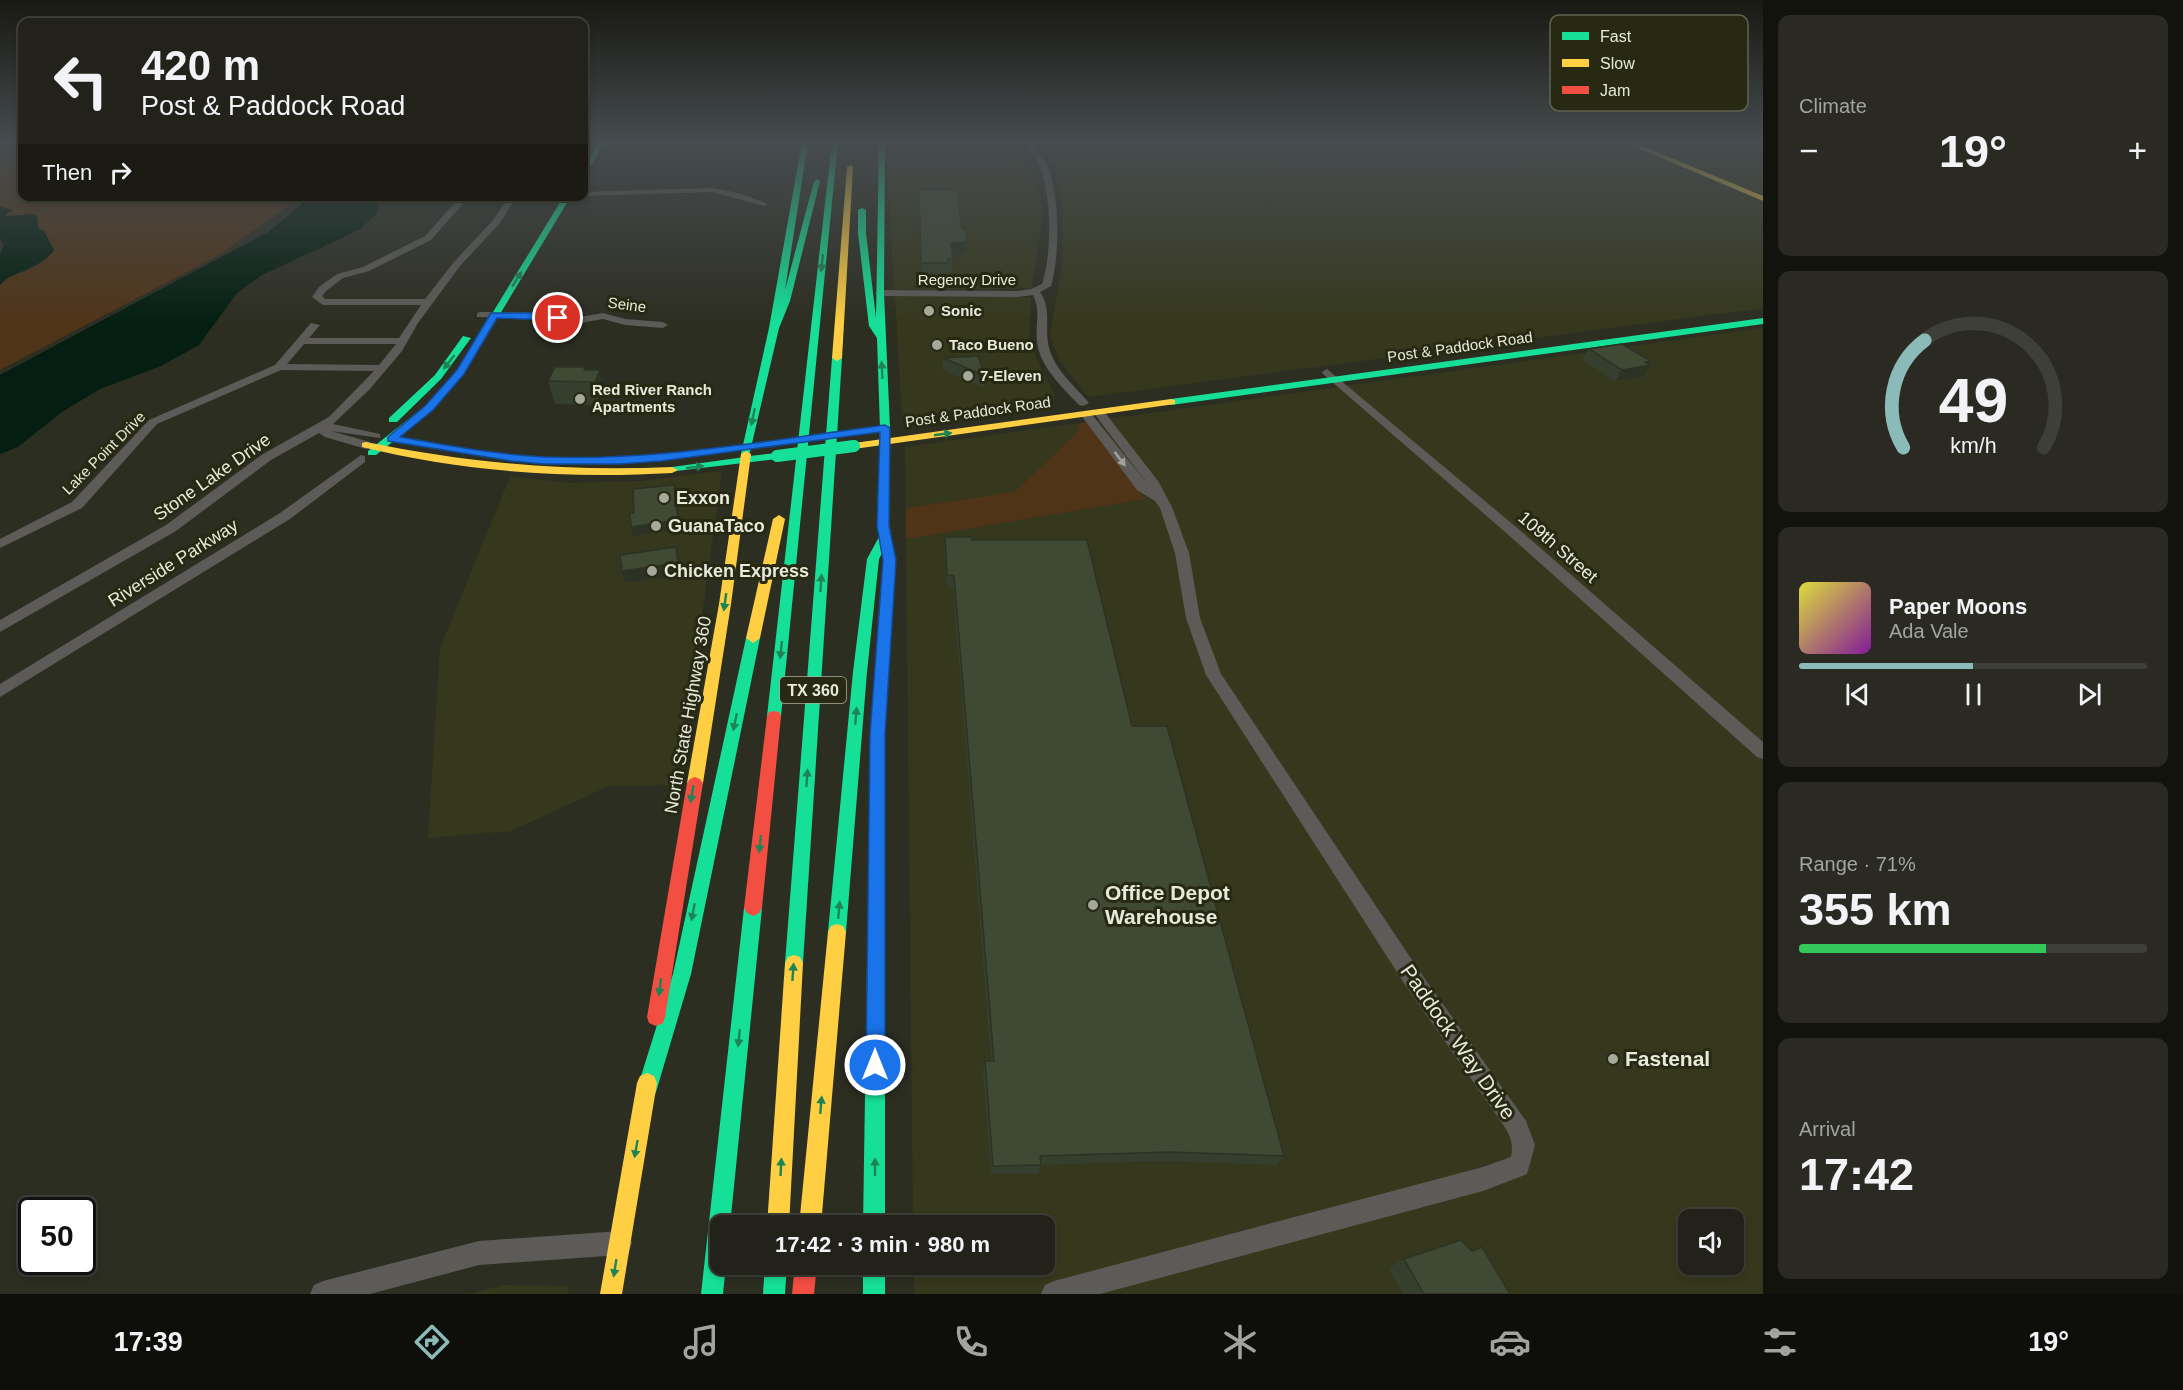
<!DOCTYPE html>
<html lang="en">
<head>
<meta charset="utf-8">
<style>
	:root { --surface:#22221a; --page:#2a2a23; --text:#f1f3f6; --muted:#a2a4a2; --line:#3f3f39; --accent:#8bbbb9 }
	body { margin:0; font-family:Arial,sans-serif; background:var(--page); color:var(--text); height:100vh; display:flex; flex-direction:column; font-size:22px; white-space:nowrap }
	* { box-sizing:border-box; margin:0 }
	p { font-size:20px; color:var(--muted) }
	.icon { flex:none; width:33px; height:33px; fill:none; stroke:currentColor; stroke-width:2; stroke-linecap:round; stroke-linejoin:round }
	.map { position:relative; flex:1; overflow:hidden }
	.panel { display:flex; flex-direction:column; gap:15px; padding:15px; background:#13130e; width:420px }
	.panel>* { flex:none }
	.hud { position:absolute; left:18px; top:18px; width:570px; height:183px; border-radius:12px; box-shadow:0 3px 9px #0003,0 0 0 2px var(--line); background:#22221a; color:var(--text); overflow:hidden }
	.buttons { position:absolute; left:1678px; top:1209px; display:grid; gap:12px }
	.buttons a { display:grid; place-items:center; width:66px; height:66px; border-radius:12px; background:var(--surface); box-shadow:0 3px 9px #0003,0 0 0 2px var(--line); font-size:30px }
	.speed { position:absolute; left:18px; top:1197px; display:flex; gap:12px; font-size:30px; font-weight:700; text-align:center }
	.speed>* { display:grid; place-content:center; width:78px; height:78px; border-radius:50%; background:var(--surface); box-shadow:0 3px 9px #0003,0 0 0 2px var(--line); line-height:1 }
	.speed .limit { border:3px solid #111; border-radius:9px; background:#fff; color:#111 }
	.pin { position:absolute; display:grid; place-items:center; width:51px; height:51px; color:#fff; margin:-26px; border:3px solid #fff; border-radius:50%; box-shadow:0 2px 6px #0007 }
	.me { position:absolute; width:66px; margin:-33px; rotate:0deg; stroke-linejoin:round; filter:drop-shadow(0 0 4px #0008) }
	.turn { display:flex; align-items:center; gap:21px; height:126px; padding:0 24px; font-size:27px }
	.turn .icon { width:78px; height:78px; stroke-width:2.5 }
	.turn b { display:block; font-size:42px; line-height:51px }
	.then { display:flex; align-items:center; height:57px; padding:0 24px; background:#0003; gap:12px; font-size:22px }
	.big { font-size:45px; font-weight:700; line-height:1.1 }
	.panel .tile { flex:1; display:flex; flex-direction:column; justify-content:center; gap:9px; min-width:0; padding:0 21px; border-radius:12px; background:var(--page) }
	.panel .dial { align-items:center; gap:0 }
	.dial svg { height:156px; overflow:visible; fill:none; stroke:var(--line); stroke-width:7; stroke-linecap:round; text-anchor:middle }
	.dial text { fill:var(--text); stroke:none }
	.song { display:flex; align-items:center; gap:18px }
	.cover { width:72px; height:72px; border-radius:9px; background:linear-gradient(135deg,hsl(60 70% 55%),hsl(290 70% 35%)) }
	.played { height:6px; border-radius:3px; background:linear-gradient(90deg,var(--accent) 50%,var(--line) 50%) }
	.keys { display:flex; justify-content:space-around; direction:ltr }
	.heat { display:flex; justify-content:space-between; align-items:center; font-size:33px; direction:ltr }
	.charge { height:9px; border-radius:4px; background:linear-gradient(90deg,#34c759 71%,var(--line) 0) }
	.trip { position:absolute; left:710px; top:1215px; width:345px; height:60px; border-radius:12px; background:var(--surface); box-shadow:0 3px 9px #0003,0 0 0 2px var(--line); font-weight:700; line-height:60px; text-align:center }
	.tab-bar { display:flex; height:96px; justify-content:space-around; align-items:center; background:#0e0e0a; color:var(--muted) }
	.tab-bar .icon { width:42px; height:42px }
	.tab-bar .active { color:var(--accent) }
	.tab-bar b { font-size:27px; color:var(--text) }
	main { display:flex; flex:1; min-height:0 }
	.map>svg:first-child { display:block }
</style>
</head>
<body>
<main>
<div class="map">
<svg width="1763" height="1294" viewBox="0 0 1763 1294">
	<rect width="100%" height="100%" fill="#2d2e22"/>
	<g fill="#36381d" fill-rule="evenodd">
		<path d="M890,142H1018L1025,151L1037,180L1043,214L1032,288L894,290L888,180Z"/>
		<path d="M1036,142H1763V308L1088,397L1059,360L1050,336L1063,261L1062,203L1056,171Z"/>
		<path d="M895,296L1031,297L1029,344L1055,396L902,419Z"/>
		<path d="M1763,328V1294H914V1265L1044,1264V1226L913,1225L906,539L1145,499L1087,422ZM1689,1220H1734V1264H1689Z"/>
		<path d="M1080,423L1077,433L1014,492L906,508L905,447Z"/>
		<path d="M722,471L704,601L672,785L609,786L511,831L428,838L440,648L510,477L572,483L642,481Z"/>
		<path d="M503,1285L569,1286L568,1294H469Z"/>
	</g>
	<g fill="#503418">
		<path d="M0,142H22V196L300,197L219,255L0,370V285L11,276L26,271L54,250L38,228L37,216L34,214L7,216L5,214L13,210L0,207Z"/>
		<path d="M1087,422L1145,499L906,539V508L1014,492L1077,433L1080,423Z"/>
	</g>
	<g fill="#041f11">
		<path d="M310,197H378L377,213L359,230L262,275L237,293L199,345L161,366L100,389L62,412L18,447L0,454V375L268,232Z"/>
		<path d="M0,207L14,210L6,214L7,216L34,214L37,216L38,228L44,231L54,250C38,272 11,270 0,285V255L4,245L0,238Z"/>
	</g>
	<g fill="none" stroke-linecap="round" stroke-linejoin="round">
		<g fill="#5c5b57" fill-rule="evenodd">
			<path d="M1024,142H1031C1037,150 1043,157 1047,165C1060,195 1060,256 1051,286L1040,292C1053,310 1043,331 1050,351C1057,372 1075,386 1089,403L1083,406L1079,405C1063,388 1040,367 1037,342C1035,326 1041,310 1033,295L1017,297L880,296L875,293L880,290L1017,291L1031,289L1042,284C1052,255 1052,194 1039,165C1036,157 1029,150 1024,142Z"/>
			<path d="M712,188L739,193L768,204L764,206L712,192L584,196V192Z"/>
			<path d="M461,196H470L431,240L369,271L343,278L326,291L322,296L325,299H425L454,262L494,219L509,196H517L500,223L460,266L418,323L402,351L369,390L333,424L380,434V438L331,431L370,442V448L366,449L325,437L319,433L271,460L176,531L0,632V620L166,525L263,454L329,417L374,371L281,370L157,424L82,508L0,548V539L72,502L149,420L275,365L311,323L320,325L309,338H399L421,305H323L312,297L319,287L337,274L363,267L425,236ZM304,344H396L379,365L287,364Z"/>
			<path d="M480,312H539L574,318L603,313L625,319L663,322L668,325L663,328L625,325L603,319L574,324L539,318L477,317V313Z"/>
			<path d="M1327,369L1522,532L1763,742V759L1757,757L1512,538L1323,374L1322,372Z"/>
			<path d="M1099,409L1103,410L1158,481L1172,507L1189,553L1200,618L1221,674L1418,969L1526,1121L1535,1145L1527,1174L1483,1191L1100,1294H1041L1045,1285L1054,1281L1483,1167L1511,1157C1514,1143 1510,1135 1502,1123L1404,983L1206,675L1186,618L1175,553L1160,508L1155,501L1137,490L1080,414L1082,412H1090L1149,486L1093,412Z"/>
			<path d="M361,455L365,456V462L290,519L0,697V684L280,513Z"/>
			<path d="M620,1231L629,1234L632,1243L629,1252L620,1255L479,1265L370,1294H310L314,1285L323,1281L479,1241Z"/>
		</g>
		<g fill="#16e098" fill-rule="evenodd">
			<path d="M599,142H605L587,172L584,174V167Z"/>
			<path d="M802,142H808L785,290L814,181L817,179L820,181L790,301L779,328L749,456L777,453L782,456L777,459L668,472L666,470L672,467L745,457L741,454L769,328Z"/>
			<path d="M832,142H838L781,716L779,720H769L767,716Z"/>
			<path d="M879,142H885L884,293L890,428L889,522L883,526L877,522L880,428L877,338L869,326L858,233V210L862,208L866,210V233L876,318Z"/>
			<path d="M564,196H571L464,374L433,410L376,455H368V451L425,406L457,371Z"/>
			<path d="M1763,318V324L1171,405L1166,402L1171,399Z"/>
			<path d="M463,336L471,338L441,379L397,422H389V418L435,375Z"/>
			<path d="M837,355L842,358L803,963L800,969L794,971L788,969L785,963L832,358Z"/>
			<path d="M884,534L890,538L879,559L867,672L846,932L843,938L837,940L831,938L828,932L853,672L867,559L880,535Z"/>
			<path d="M753,633L760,638L691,974L656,1092L653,1099L646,1102L639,1099L636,1092L673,974L746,638Z"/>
			<path d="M877,829L883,831L885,836V1226H863L869,836L871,831Z"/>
			<path d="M753,900L759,903L762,908L730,1226H720V1264H726L723,1294H701L744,908L747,903Z"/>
			<path d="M765,1264H787L785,1294H763Z"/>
			<rect x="863" y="1264" width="22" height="30"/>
		</g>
		<g fill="#ffcf43" fill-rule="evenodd">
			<path d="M1624,142H1633L1763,196V201Z"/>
			<path d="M850,165L853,167L842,358L837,361L832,358L847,167Z"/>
			<path d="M1171,399L1175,400V404L854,449L849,446L854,443Z"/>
			<path d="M366,442C468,463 568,472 672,467L678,470L672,473C568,479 464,472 362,447V443Z"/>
			<path d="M746,451L751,454L731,604L703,783L700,787L695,789L690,787L687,783L719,604L741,454Z"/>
			<path d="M779,515L785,519L760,638L753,643L746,638L773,519Z"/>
			<path d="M883,518L889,522L895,560L885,734V836L883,841L877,843L871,841L869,836L871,734L883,560L877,522Z"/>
			<path d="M837,924L843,926L846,932L821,1226H799L828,932L831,926Z"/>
			<path d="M794,955L800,957L803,963L789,1226H767L785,963L788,957Z"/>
			<path d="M647,1073L654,1076L657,1083L622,1294H600L637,1083L640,1076Z"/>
		</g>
		<g fill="#f24e42" fill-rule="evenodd">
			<path d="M774,711L779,712L781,716L762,908L759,913L753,916L747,913L744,908L767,716L769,712Z"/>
			<path d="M695,777L700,779L703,783L665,1017L663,1023L656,1026L649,1023L647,1017L687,783L690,779Z"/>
			<path d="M795,1264H817L814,1294H792Z"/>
		</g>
		<path stroke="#16e098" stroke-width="12" d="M777,456L854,446"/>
	</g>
	<g fill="#363f2d">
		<path d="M919,190L962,229L966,253L952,255V271H948V275H921Z"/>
		<path d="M1589,349L1651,361L1649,365H1650L1643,377L1615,381L1582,360Z"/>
		<path d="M943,358L985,376L984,388L943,370Z"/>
		<path d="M586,367L587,370L605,393L600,405L555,404L548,381Z"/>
		<path d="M945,537L972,540L1132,726L1284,1156L1277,1165L1164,1161L1041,1165L1038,1174H991L983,1071L985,1061H991L953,588L947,587L944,549Z"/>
		<path d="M1404,1259L1510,1294H1403L1389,1268Z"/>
	</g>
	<g fill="#2c3324">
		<path d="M967,241L966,253L950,255L951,243Z"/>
		<path d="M1651,361L1648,366L1650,365L1643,377L1615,381L1622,370L1645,362Z"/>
		<path d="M600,370L605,393L600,405L595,382Z"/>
		<path d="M674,485L679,529L633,536L631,527Z"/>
		<path d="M676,547L681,575L625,583L622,571Z"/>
	</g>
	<g fill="#3f4934" stroke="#2c3324" stroke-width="1.5">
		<path d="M919,190H957L962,229H965L967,241L951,243L953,260L948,259V263H921Z"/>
		<path d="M1622,344L1651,361L1645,362L1650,365L1622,370L1589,349Z"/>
		<path d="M978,356L985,376L943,358Z"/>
		<path d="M555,367H586L584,370H600L595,382L548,381Z"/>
		<path d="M674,485L678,520L631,527L630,513H634L633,489Z"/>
		<path d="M945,537H971L972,540H1087L1132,726H1167L1284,1156L1170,1152L1040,1156L1041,1165L993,1166L985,1061H994L954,576L947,575Z"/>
		<path d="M676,547L678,563L622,571L620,555Z"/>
		<path d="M1461,1240L1472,1251L1482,1247L1510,1294H1424L1404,1259Z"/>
	</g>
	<defs><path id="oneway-solid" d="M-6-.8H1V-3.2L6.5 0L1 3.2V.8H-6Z" transform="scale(1.5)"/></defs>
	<g fill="#1e8456">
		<use href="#oneway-solid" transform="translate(822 263) rotate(96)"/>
		<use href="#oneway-solid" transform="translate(517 279) rotate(-58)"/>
		<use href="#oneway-solid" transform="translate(449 362) rotate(128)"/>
		<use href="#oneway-solid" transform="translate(882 370) rotate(-93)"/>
		<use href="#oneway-solid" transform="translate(753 417) rotate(102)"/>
		<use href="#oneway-solid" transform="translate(943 434) rotate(-8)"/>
		<use href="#oneway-solid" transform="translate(695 467) rotate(-7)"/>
		<use href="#oneway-solid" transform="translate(821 583) rotate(-86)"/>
		<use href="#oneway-solid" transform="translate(725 602) rotate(98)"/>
		<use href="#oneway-solid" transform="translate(781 650) rotate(96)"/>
		<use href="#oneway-solid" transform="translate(856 716) rotate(-85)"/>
		<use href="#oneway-solid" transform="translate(735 722) rotate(102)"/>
		<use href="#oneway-solid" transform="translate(807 778) rotate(-86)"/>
		<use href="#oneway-solid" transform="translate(692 794) rotate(100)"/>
		<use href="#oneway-solid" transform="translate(760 844) rotate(96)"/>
		<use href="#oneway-solid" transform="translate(839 910) rotate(-85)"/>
		<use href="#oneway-solid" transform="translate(693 912) rotate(101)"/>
		<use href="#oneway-solid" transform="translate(793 972) rotate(-86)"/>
		<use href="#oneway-solid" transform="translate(660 987) rotate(97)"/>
		<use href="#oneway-solid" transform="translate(739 1038) rotate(96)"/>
		<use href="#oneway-solid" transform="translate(821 1105) rotate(-85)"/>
		<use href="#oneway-solid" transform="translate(636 1149) rotate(100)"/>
		<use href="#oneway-solid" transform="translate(781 1167) rotate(-87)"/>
		<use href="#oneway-solid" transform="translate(875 1167) rotate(-90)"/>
		<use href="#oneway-solid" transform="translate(615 1268) rotate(99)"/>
	</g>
	<use fill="#a2a299" href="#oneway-solid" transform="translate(1120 459) rotate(53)"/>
	<linearGradient id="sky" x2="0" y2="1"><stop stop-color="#191913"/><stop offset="0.44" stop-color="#464c4f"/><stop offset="1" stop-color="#464c4f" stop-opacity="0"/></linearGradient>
	<rect width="1763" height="324" fill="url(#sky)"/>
	<path fill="#1a73e8" stroke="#114b97" stroke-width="1.5" d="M491,313H538L563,318C558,322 508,318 497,318L464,374L433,410L400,437C448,445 497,455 545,457C659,461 772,440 885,425L890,428L889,526L896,560L885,734V1065L882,1072L875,1075L868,1072L866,1065L870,734L883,560L877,526L880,432L661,461L620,464H544L511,461L388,441V437L425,406L457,370Z"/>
	<g fill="#a6a89a" stroke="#272913" stroke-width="2">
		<circle cx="929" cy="311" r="6"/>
		<circle cx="937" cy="345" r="6"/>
		<circle cx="968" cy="376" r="6"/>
		<circle cx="580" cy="399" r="6"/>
		<circle cx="664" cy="498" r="6"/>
		<circle cx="656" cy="526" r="6"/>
		<circle cx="652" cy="571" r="6"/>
		<circle cx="1093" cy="905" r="6"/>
		<circle cx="1613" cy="1059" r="6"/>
	</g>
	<g text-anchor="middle" stroke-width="6" stroke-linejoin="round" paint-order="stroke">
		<g font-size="15" fill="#e7e9db" stroke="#272913">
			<text x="967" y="285">Regency Drive</text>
			<text transform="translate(627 305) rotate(7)" y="5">Seine</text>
			<text transform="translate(1460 347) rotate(-8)" y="5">Post &amp; Paddock Road</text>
			<text transform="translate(978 412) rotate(-8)" y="5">Post &amp; Paddock Road</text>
			<text transform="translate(104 453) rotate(-45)" y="5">Lake Point Drive</text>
		</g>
		<g font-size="15" font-weight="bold" fill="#e7e9db" stroke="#272913" text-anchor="start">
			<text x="941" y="316">Sonic</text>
			<text x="949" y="350">Taco Bueno</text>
			<text x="980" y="381">7-Eleven</text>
			<text x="592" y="395">Red River Ranch<tspan x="592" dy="17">Apartments</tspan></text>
		</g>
		<rect fill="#272913" stroke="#adaf9f" stroke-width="1.5" x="780" y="677" width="66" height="26" rx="4.5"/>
		<g font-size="16" font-weight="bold" fill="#e7e9db">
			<text x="813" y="696">TX 360</text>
		</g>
		<g font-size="18" fill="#e7e9db" stroke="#272913">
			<text transform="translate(212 477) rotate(-35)" y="6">Stone Lake Drive</text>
			<text transform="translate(1558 547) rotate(41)" y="6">109th Street</text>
			<text transform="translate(173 563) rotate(-32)" y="6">Riverside Parkway</text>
			<text transform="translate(688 715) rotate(-80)" y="6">North State Highway 360</text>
		</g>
		<g font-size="18" font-weight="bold" fill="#e7e9db" stroke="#272913" text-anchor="start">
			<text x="676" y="504">Exxon</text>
			<text x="668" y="532">GuanaTaco</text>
			<text x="664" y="577">Chicken Express</text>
		</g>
		<g font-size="21" font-weight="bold" fill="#e7e9db" stroke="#272913" text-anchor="start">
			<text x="1105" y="900">Office Depot<tspan x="1105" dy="24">Warehouse</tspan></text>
			<text x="1625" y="1066">Fastenal</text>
		</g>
		<g font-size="21" fill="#e7e9db" stroke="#272913">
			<text transform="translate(1458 1042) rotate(55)" y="7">Paddock Way Drive</text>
		</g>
	</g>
	<rect x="1550" y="15" width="198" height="96" rx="9" fill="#272913" stroke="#61634f" stroke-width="1.5"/>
	<rect x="1562" y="32" width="27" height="8" fill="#16e098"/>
	<rect x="1562" y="59" width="27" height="8" fill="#ffcf43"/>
	<rect x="1562" y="86" width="27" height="8" fill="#f24e42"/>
	<g font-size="16" fill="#e7e9db">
		<text x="1600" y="42">Fast</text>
		<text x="1600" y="69">Slow</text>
		<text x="1600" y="96">Jam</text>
	</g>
</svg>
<div class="buttons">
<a><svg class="icon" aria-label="sound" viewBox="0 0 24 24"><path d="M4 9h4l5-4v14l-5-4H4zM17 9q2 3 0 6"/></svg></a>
</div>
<div class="speed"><div class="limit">50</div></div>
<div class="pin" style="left:558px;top:318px;background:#d93025"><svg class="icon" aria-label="arrive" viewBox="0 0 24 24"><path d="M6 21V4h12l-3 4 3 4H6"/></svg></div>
<svg class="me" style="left:875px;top:1065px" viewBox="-20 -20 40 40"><circle r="17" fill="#1a73e8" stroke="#fff" stroke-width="3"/><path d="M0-11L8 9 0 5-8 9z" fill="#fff"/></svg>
<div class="trip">17:42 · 3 min · 980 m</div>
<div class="hud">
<div class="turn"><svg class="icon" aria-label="left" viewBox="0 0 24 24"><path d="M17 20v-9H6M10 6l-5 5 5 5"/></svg><div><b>420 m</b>Post &amp; Paddock Road</div></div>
<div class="then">Then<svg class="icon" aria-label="right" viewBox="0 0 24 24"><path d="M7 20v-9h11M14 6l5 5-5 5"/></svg></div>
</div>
</div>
<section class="panel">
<div class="tile"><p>Climate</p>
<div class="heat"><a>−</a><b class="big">19°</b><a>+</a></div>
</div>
<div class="tile dial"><svg viewBox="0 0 100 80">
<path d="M14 69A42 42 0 1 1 86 69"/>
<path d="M14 69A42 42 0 0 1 25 14" stroke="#8bbbb9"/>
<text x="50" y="56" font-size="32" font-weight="700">49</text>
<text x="50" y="72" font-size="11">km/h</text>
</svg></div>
<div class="tile">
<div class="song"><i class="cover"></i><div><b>Paper Moons</b><p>Ada Vale</p></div></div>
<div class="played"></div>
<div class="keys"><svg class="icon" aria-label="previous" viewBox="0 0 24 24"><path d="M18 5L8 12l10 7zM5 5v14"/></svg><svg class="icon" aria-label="pause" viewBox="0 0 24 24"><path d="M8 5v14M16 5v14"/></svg><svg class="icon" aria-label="next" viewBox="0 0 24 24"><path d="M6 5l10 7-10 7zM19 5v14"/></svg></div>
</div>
<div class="tile"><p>Range · 71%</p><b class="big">355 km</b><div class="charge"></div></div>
<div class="tile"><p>Arrival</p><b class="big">17:42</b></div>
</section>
</main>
<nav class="tab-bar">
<b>17:39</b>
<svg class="icon active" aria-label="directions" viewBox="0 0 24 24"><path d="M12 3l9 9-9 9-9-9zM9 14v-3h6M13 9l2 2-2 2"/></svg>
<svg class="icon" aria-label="music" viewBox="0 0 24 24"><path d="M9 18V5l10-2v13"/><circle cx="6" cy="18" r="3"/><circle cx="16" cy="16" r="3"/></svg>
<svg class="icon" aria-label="phone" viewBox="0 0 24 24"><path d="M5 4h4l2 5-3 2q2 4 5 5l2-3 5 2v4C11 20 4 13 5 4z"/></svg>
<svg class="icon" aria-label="climate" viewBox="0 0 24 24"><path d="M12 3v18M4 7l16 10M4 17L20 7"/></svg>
<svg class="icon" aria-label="car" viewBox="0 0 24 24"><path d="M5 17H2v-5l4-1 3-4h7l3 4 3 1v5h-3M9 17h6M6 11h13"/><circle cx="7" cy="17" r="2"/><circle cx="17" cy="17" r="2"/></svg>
<svg class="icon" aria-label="filters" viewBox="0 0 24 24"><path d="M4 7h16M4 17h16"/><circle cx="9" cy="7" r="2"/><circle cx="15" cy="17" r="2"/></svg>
<b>19°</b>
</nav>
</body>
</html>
